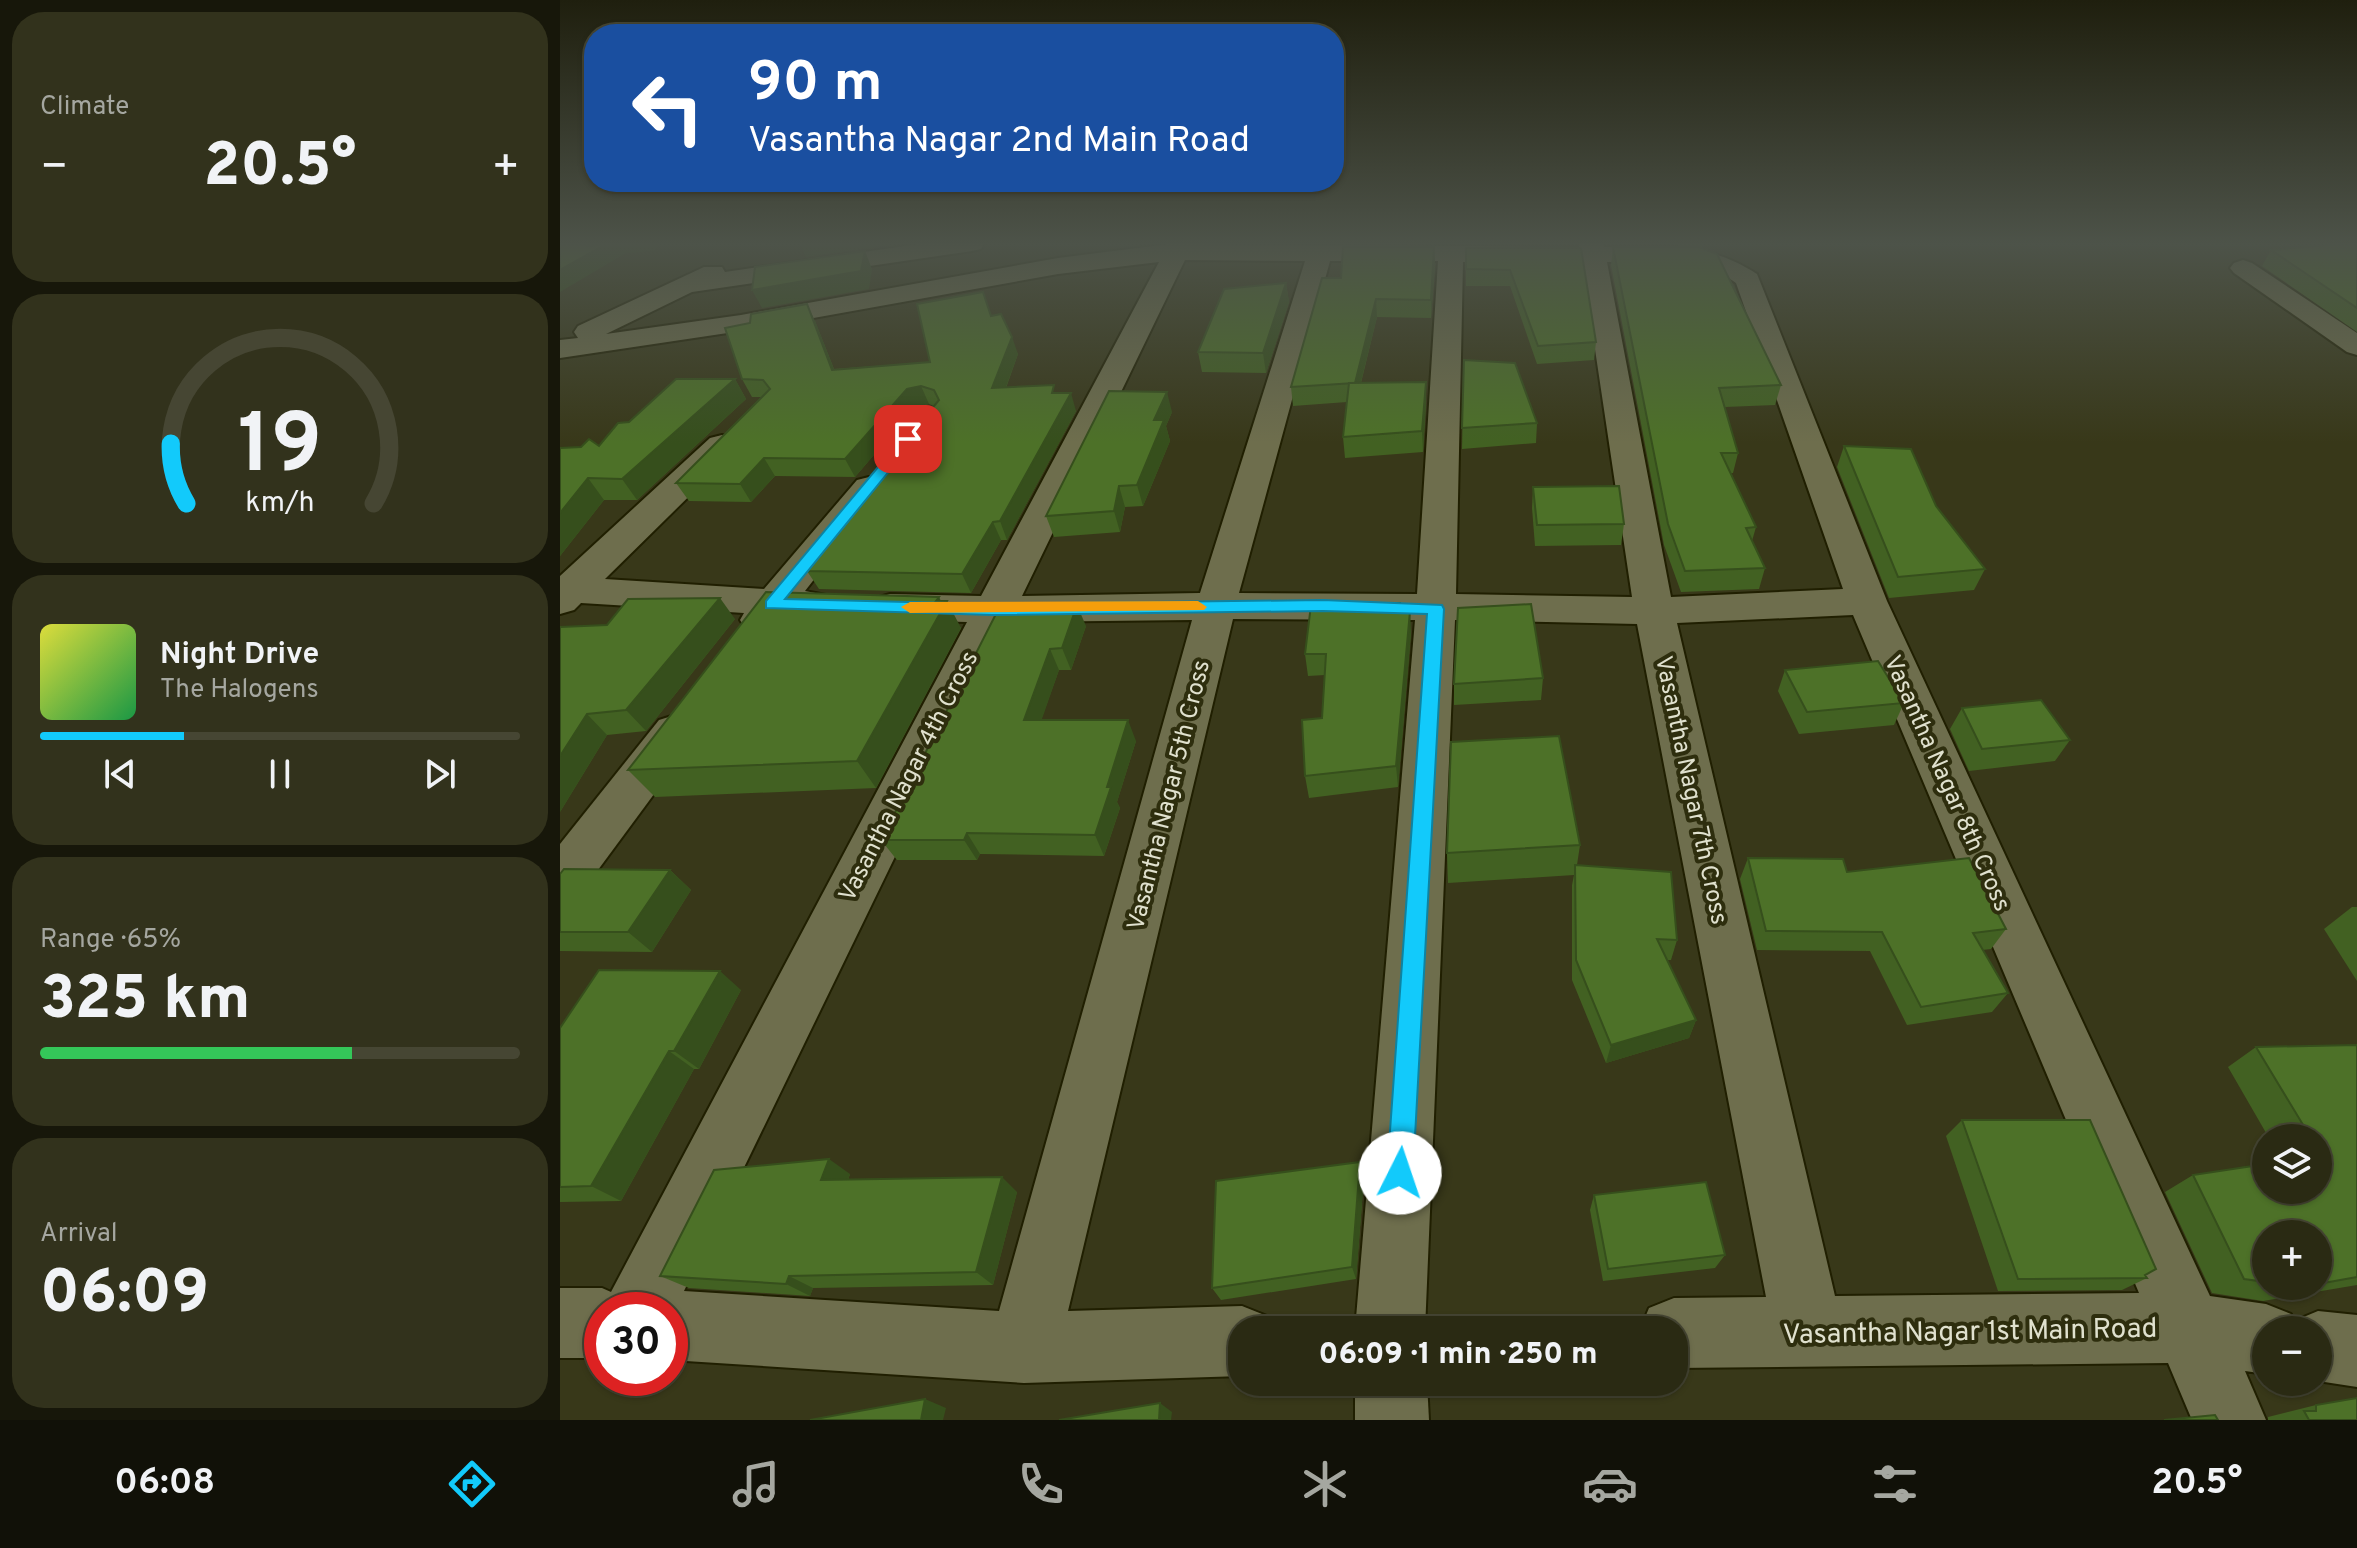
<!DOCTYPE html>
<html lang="en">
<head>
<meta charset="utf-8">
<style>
	:root { --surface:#2a2a13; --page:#32321c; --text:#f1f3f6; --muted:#a5a7a0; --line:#464633; --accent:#12cafb }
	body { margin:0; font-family:Overpass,sans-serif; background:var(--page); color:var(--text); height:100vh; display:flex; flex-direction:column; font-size:30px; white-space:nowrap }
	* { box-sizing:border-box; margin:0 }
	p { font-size:26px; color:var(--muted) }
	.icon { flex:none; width:44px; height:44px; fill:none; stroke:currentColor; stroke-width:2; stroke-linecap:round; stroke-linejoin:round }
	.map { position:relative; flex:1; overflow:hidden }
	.drawer { display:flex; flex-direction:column; gap:12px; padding:12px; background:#17170a; width:560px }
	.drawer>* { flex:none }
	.hud { position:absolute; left:24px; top:24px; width:760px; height:168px; border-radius:32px; box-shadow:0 2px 6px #0004,0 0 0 2px var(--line); background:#1a4fa0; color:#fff; overflow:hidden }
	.fabs { position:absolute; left:1692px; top:1124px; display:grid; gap:16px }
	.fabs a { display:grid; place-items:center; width:80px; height:80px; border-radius:50%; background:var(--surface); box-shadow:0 2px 6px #0004,0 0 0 2px var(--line); font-size:40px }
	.speed { position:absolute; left:24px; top:1292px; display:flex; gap:16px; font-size:40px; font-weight:700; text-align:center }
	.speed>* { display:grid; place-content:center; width:104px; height:104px; border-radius:50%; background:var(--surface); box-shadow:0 2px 6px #0004,0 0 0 2px var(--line); line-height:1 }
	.speed .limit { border:12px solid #d22; background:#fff; color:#111 }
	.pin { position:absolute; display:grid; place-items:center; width:68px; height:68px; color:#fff; margin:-34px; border-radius:16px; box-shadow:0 4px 12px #0006 }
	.me { position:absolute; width:88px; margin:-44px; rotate:4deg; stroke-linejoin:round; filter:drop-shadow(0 0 6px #0008) }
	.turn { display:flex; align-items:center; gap:28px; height:168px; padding:0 32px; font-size:36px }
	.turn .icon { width:104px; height:104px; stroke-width:2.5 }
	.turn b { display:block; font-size:56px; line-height:68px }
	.big { font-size:60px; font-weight:800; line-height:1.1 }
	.drawer .widget { flex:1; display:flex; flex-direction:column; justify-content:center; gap:12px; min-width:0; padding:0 28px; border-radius:32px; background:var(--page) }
	.drawer .dial { align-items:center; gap:0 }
	.dial svg { height:208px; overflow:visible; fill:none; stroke:var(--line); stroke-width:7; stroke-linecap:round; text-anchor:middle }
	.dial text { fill:var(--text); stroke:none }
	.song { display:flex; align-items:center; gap:24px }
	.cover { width:96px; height:96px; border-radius:12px; background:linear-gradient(135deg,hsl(60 70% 55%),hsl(140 70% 35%)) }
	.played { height:8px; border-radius:4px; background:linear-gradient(90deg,var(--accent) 30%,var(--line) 30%) }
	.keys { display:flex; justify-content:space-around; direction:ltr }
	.heat { display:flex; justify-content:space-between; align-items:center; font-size:44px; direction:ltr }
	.charge { height:12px; border-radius:6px; background:linear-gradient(90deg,#34c759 65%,var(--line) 0) }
	.trip { position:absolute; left:668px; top:1316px; width:460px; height:80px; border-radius:32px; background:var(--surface); box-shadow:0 2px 6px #0004,0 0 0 2px var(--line); font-weight:800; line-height:80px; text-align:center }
	.tabs { display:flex; height:128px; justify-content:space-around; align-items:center; background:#111108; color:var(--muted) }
	.tabs .icon { width:56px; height:56px }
	.tabs .selected { color:var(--accent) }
	.tabs b { font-size:36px; color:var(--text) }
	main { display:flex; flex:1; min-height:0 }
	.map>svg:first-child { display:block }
</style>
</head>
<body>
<main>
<section class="drawer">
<div class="widget"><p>Climate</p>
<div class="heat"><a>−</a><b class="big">20.5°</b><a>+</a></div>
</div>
<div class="widget dial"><svg viewBox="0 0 100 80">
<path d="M14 69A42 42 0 1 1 86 69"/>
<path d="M14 69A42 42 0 0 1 8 46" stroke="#12cafb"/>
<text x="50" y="56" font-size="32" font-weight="700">19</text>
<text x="50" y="72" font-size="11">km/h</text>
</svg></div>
<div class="widget">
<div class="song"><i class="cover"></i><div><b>Night Drive</b><p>The Halogens</p></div></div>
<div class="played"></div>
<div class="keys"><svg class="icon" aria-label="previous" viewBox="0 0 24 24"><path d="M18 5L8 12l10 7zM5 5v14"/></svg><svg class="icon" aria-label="pause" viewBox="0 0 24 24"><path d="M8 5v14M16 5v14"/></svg><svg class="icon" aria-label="next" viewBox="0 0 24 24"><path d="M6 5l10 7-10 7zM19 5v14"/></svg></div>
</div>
<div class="widget"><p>Range · 65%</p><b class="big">325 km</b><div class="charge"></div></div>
<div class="widget"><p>Arrival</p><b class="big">06:09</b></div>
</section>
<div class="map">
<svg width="1797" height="1420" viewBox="0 0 1797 1420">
	<rect width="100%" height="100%" fill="#383819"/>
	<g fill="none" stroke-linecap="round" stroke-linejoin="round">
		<defs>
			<g id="minor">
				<path d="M359,244H424L421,249L412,251L132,292L46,334L181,315L498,258L609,244L1019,247V244H1043L1044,247C1104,247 1144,240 1197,274L1327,601L1650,1296L1706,1304L1731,1314L1734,1321L1758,1311L1797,1315V1387L1758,1381V1330H1706V1374L1685,1371L1706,1420H1632L1608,1363L1114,1368V1330H1080L1089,1308L1114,1298L1206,1297L1077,624L895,620L865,1330H795L855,620L673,619L508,1311L682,1306L707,1316L713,1330H682V1376L464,1383L110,1360V1310H42V1358H0V1288H42L51,1292L407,622L330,620L316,616L310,607L316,598L330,594L421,596L599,262L498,274L181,331L0,358V340L18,338L14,332L18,326L144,267H162L165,272ZM625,260L745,261L640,593L462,596ZM770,261H878L857,594L679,593ZM903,262H1022L1072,597L896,594ZM1047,262H1136L1156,269L1176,283L1283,589L1111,597ZM1293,615L1579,1293L1275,1296L1117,623ZM632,620L439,1311L124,1291L449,622Z"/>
				<path d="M1683,260L1692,263L1797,333V355L1787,352L1674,273L1670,268L1674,263Z"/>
				<path d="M162,435L174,438L178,445L174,452L45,579L204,589L297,480L309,477L321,480L326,487L245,591L271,596L277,605L271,614L257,618L225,616C213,631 205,635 186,629L180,620L184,613L21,603L14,610L0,614V576L150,438Z"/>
				<path d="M115,715L131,720L137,732L131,744L18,897L0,904V844L99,720Z"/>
				<path d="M795,1382H867L869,1420H795Z"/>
			</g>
		</defs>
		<use href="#minor" stroke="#201f01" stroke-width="4"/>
		<use href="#minor" fill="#6e6e4d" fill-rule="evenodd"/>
	</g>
	<g fill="#426122" fill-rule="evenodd">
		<path d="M1111,244H1143L1142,248Z"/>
		<path d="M1797,244V332L1702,266L1711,250Z"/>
		<path d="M874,247L875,264L871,318L817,317L801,383L866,402L863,452L785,458L783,437L787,402L733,406L731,387L781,278Z"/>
		<path d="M1053,247L1221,385L1215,405L1165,407L1178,453L1173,473H1171L1196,527L1192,541L1205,568L1199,589L1121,592L1104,545L1051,265Z"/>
		<path d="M906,248H1021L1036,342L1034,360L977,364L950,286H906Z"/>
		<path d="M726,283L729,302L706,373L642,372L638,352Z"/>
		<path d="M431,316L458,354L446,388L496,393L516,411L447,540H441L411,593L259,589L247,571L374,406L369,404L355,407L295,477L215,476L191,502L129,501L116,483L203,397H192L182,379L255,321L274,369L370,362Z"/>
		<path d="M904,360L977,423L976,443L902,449Z"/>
		<path d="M175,379L186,399L77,500H44L0,556V448L39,446L69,422Z"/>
		<path d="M612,412L606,426L610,441L583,506L565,507L560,532L494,537L486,516Z"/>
		<path d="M1284,446L1376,506L1425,569L1414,590L1329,598L1277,467Z"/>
		<path d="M973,487L1064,524L1061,545L975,546L972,508Z"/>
		<path d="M381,601L401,628L316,788L95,797L68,770Z"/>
		<path d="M440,606L526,626L511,670H499L481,720L576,741L557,802L560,808L544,856L420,854L417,860H337L321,840Z"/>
		<path d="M841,611L851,632L838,787L749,798L745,776L762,718L765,675L748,676L745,654Z"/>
		<path d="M175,619L86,731L47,735L0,812L47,625Z"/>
		<path d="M1225,670L1344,703L1334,725L1239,734L1218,691Z"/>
		<path d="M983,678L981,700L894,705V684Z"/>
		<path d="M1402,708L1510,740L1495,761L1409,771L1390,729Z"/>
		<path d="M1020,845L1017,865L1117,940L1111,960H1107L1136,1020L1129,1038L1046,1063L1012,980V885L1014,875L888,883L887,853Z"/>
		<path d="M1188,858L1287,872L1446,929L1431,949L1422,950L1448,993L1432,1012L1347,1025L1310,951L1197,950L1180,879Z"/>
		<path d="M110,870L131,890L92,952L0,951V874Z"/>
		<path d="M1792,907H1797V981L1764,929Z"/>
		<path d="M181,990L139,1069H134L61,1201L0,1202V1028Z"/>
		<path d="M1797,1045V1285L1703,1301L1652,1293L1605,1192L1633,1175L1758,1190V1138H1709L1668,1067L1696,1047ZM1706,1234H1758V1286H1706Z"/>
		<path d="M1402,1120L1585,1275L1587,1278L1562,1290L1438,1291L1386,1136Z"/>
		<path d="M800,1162L804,1177L796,1279L661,1300L652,1288Z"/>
		<path d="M290,1174L288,1180L457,1192L433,1285L253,1288L250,1296L129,1288L100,1276Z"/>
		<path d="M1034,1195L1165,1255L1155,1268L1043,1281L1030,1210Z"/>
		<path d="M1756,1405L1797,1420H1708V1417Z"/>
	</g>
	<g fill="#364f1c">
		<path d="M22,244H35L28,253L46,244H99L93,251L66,253L0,292V270Z"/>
		<path d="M240,244H336L246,257Z"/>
		<path d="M874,247L875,264L871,318V300Z"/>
		<path d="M305,251L312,269L309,289L202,308L192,290Z"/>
		<path d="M726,283L729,302L706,373L703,353Z"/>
		<path d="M816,299L817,317L796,402L795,383Z"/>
		<path d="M247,304L255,321L281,387L272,370Z"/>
		<path d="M452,337L458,354L439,406L432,388Z"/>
		<path d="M175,379L186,399L77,500L62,479Z"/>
		<path d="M866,382V402L863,452L862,431Z"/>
		<path d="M361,386L369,404L355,407L295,477L285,459L347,389Z"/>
		<path d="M607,392L612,412L606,426L610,441L583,506L577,485L594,420Z"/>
		<path d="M511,393L516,411L447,540L440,521Z"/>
		<path d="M204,458L215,476L191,502L180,484Z"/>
		<path d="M28,478L44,500L0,556V513Z"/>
		<path d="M559,486L565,507L560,532L554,511Z"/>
		<path d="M433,522L441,540L411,593L402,574Z"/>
		<path d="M379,597L384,607L387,601L401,628L316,788L297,761Z"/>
		<path d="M160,598L175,619L86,731L66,710Z"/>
		<path d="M517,605L526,626L511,670L502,648Z"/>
		<path d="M850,611L851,632L838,787L836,766Z"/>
		<path d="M490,649L499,670L474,742L464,720Z"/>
		<path d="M27,714L47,735L0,812V756Z"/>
		<path d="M568,720L576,741L557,802L560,808L544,856L535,835L547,787Z"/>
		<path d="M407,833L420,854L417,860L404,840Z"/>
		<path d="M110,870L131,890L92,952L68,932Z"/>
		<path d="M160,971L181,990L139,1069L114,1051Z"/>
		<path d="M1136,1020L1129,1038L1046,1063L1051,1045Z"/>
		<path d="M109,1051L134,1069L61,1201L31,1186Z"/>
		<path d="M269,1159L290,1174L283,1195L261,1180Z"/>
		<path d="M800,1162L804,1177L796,1279L792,1267Z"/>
		<path d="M442,1177L457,1192L433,1285L416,1272Z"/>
		<path d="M229,1276L253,1288L250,1296L226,1284Z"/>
		<path d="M365,1399L386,1408L383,1420H361Z"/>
		<path d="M600,1403L612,1412L611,1420H599Z"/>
	</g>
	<g fill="#4d7128" stroke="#364f1c" stroke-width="2">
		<path d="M0,244H22L29,246L46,244L0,270Z"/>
		<path d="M1778,244H1797V308L1711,250Z"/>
		<path d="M783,247H874L871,300L816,299L795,383L731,387L762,278H781Z"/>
		<path d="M1053,247H1139L1157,254L1221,385L1159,388L1178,453H1161L1196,527L1186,528L1205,568L1125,571L1108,524Z"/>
		<path d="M906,248H1021L1036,342L978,346L950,270L906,269Z"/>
		<path d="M305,251L301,271L192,290L195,267Z"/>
		<path d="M726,283L703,353L638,352L664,289Z"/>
		<path d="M423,292L431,316L441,314L452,337L432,388L494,385L492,393H511L440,521L433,522L402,574L247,571L278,522L379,400L374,390L361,386L347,389L285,459L204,458L180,484L116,483L210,389L203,380L182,379L165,328L190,323L191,314L247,304L272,370L370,362L357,304Z"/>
		<path d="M904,360L955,363L977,423L902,428Z"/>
		<path d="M116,379H175L62,479L28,478L0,513V448L21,447L29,439L39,446L58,423L69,422Z"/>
		<path d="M866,382L862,431L783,437L789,383Z"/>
		<path d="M549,391L607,392L594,420H604L577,485L559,486L554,511L486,516Z"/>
		<path d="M1284,446L1351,449L1376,506L1425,569L1338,577Z"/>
		<path d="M1059,486L1064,524L977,525L973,487Z"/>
		<path d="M206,592L379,597L376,601H387L297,761L68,770Z"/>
		<path d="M160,598L66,710L27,714L0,756V627L47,625L68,599Z"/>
		<path d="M840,603V611H850L836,766L745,776L742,720L762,718L766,654H745L751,605Z"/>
		<path d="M971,604L983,678L894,684L898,608Z"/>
		<path d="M517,605L502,648L490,649L464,720H568L547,787H551L535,835L407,833L404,840H321L440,606Z"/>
		<path d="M1318,661L1344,703L1247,712L1225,670Z"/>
		<path d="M1481,700L1510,740L1422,749L1402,708Z"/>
		<path d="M999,736L1020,845L887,853L891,742Z"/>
		<path d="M1188,858L1283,859L1287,872L1409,858L1446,929L1413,933L1448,993L1361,1007L1322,932L1206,931Z"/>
		<path d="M1015,865L1111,872L1117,940L1097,939L1136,1020L1051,1045L1016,960Z"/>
		<path d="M4,869L110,870L68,932H0V874Z"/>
		<path d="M39,970L160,971L114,1051H109L31,1186L0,1187V1028Z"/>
		<path d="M1797,1045V1277L1758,1284V1234H1706V1282L1684,1279L1633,1175L1706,1164V1190H1758V1157H1762L1758,1150V1138H1751L1696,1047Z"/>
		<path d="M1402,1120H1530L1596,1269L1585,1275L1587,1278L1458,1279Z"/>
		<path d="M269,1159L261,1180L442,1177L416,1272L229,1276L226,1284L100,1276L154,1170Z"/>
		<path d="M800,1162L792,1267L652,1288L656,1181Z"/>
		<path d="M1146,1182L1165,1255L1048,1269L1034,1195Z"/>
		<path d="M1797,1398V1420H1749L1744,1411H1756V1405Z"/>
		<path d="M365,1399L361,1420H250Z"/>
		<path d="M600,1403L599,1420H499Z"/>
		<path d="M1655,1415L1658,1420H1604Z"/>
	</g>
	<linearGradient id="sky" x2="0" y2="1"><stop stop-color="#1f1f0e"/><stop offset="0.55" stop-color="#4d5349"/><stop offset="1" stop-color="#4d5349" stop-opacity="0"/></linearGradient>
	<rect width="1797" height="443" fill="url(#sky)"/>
	<path fill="#12cafb" stroke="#0c83a3" stroke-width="2" d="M348,435L353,436V442L225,599L432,604L763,600L882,605L884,609L853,1173L849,1182L840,1186L831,1182L827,1173L867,614L763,611L432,615L206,608V601L344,436Z"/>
	<path fill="#f59e0b" d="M638,601L647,607L644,610L350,613L341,607L350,602Z"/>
	<g text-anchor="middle" stroke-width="8" stroke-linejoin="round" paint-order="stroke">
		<g font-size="24" fill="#e0e1ce" stroke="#2e2e0e">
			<text transform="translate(348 776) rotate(-63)" y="8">Vasantha Nagar 4th Cross</text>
			<text transform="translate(1388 783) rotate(66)" y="8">Vasantha Nagar 8th Cross</text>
			<text transform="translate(1132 790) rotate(78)" y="8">Vasantha Nagar 7th Cross</text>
			<text transform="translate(608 795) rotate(-76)" y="8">Vasantha Nagar 5th Cross</text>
		</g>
		<g font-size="28" fill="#e0e1ce" stroke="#2e2e0e">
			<text transform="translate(1410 1330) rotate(-1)" y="10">Vasantha Nagar 1st Main Road</text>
		</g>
	</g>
</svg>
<div class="fabs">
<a><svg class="icon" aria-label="layers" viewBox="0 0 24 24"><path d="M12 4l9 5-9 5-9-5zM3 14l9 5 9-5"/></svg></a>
<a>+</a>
<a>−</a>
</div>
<div class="speed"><div class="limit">30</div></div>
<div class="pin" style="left:348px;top:439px;background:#d93025"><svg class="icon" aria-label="arrive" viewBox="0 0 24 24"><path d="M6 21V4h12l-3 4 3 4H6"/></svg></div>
<svg class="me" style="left:840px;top:1173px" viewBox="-20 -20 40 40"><circle r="19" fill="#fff"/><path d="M0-13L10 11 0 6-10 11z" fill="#12cafb"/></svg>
<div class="trip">06:09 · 1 min · 250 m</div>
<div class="hud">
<div class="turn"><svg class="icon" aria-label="left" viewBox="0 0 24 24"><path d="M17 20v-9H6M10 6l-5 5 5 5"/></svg><div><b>90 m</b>Vasantha Nagar 2nd Main Road</div></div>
</div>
</div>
</main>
<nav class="tabs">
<b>06:08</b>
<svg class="icon selected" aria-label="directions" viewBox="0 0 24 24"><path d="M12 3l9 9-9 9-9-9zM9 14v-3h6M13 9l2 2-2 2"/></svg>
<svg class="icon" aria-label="music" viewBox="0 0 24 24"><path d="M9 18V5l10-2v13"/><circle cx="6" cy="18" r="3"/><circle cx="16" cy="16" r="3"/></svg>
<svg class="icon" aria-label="phone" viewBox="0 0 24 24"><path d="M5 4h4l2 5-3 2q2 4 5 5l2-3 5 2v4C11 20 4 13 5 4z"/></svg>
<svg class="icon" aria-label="climate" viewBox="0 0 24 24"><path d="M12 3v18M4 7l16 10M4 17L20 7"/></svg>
<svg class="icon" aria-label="car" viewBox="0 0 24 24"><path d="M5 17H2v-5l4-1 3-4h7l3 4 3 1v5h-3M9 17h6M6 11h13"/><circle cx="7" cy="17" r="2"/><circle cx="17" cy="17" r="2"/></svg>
<svg class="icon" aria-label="filters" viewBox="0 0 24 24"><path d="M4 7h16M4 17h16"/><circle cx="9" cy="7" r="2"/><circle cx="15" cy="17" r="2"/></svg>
<b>20.5°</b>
</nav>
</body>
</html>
